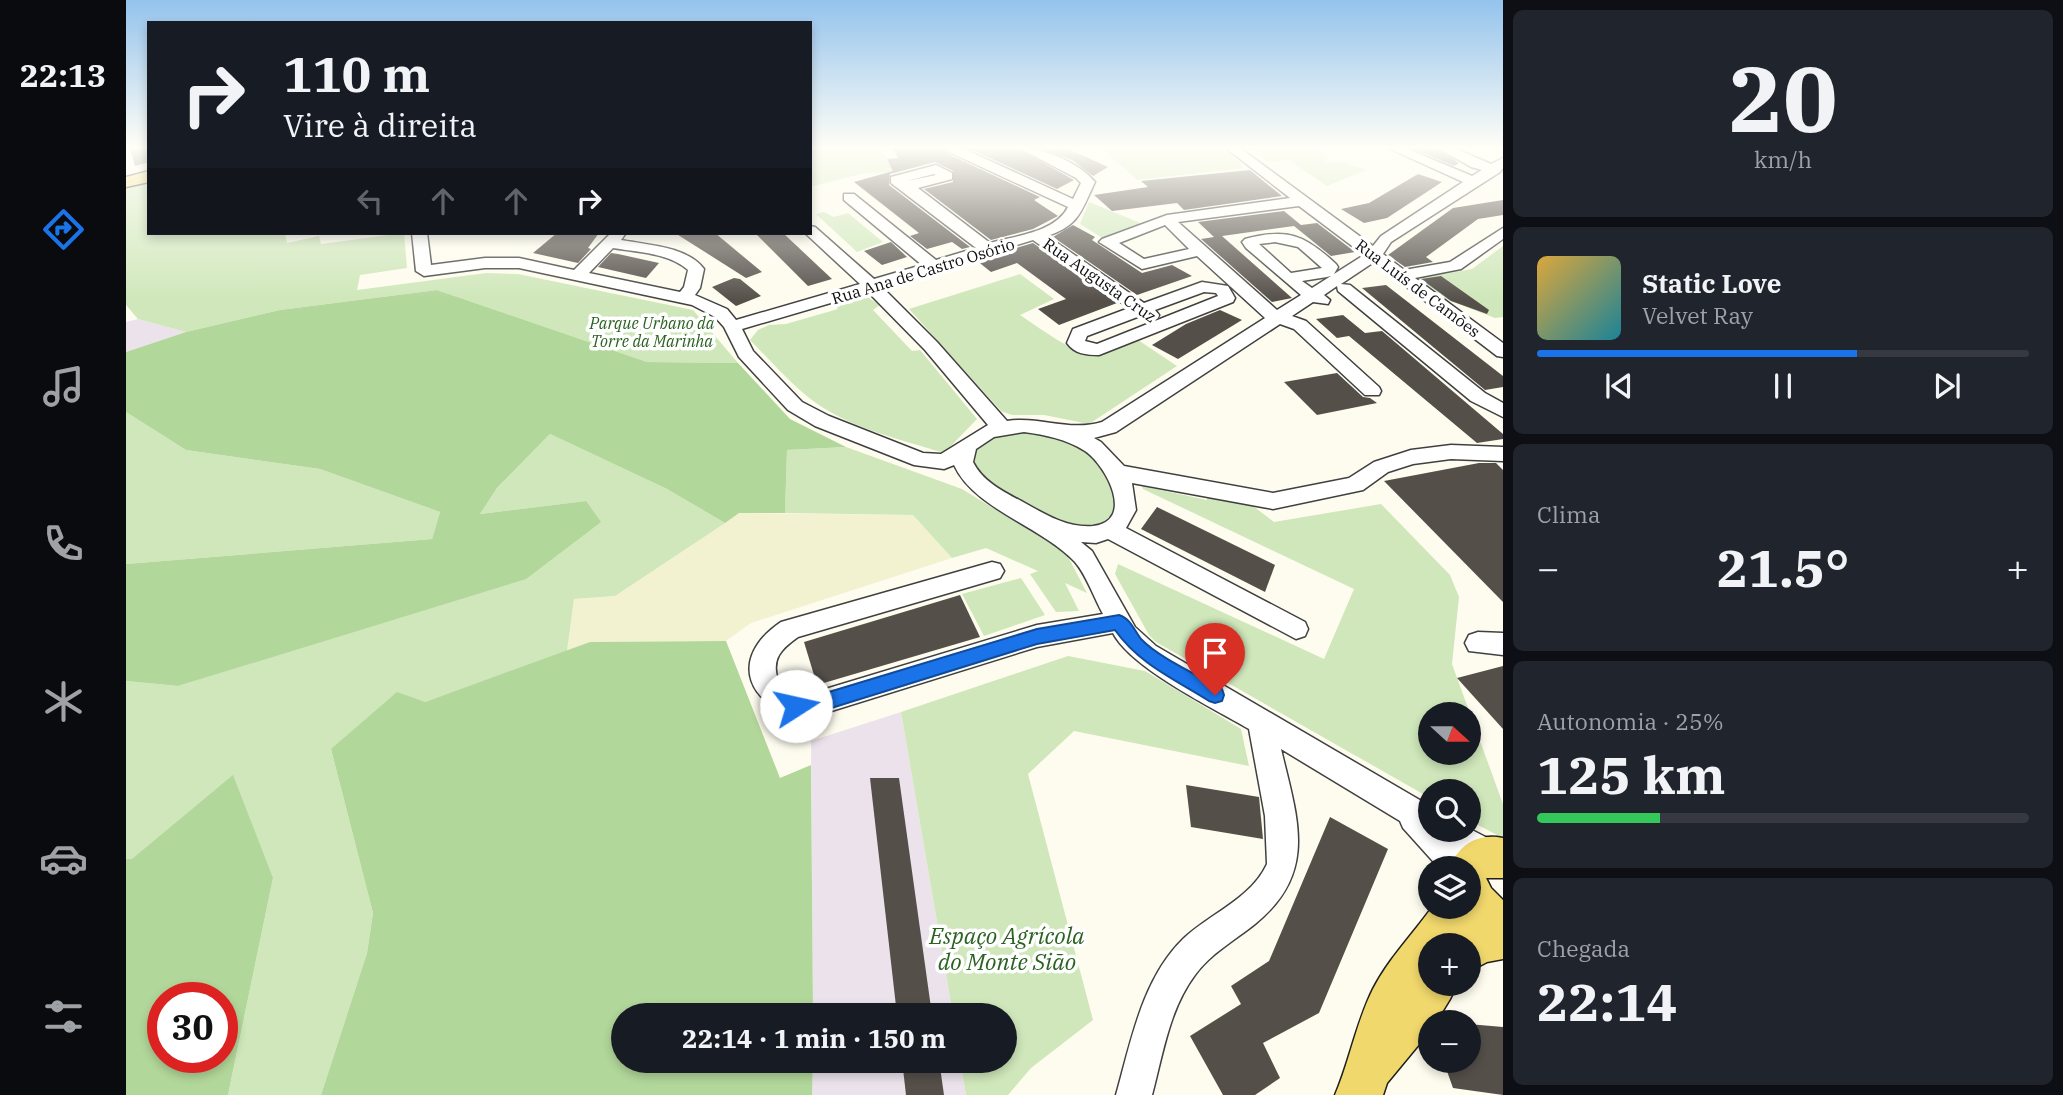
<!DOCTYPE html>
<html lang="pt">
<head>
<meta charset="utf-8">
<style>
	:root { --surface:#171b24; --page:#20242c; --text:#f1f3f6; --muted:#9ea1a6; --line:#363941; --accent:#1a73e8 }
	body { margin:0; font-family:"IBM Plex Serif",serif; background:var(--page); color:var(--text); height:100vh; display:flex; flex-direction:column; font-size:26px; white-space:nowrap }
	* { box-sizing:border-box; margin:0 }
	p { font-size:23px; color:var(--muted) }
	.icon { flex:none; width:38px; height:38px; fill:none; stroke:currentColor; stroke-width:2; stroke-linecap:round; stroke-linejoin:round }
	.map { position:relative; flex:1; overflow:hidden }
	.drawer { display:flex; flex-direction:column; gap:10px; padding:10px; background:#0d0f14; width:560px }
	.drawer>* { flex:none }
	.banner { position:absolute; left:21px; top:21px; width:665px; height:214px; border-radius:0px; box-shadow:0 4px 10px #0003; background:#171b24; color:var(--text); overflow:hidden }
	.needle { width:46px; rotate:111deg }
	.tools { position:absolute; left:1292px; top:702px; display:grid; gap:14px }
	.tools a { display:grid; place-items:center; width:63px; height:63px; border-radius:50%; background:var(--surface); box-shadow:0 4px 10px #0003; font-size:35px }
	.speed { position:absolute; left:21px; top:982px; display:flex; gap:14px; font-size:35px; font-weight:700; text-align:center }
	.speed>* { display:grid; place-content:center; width:91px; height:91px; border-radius:50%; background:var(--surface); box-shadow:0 4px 10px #0003; line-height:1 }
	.speed .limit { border:10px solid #d22; background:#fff; color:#111 }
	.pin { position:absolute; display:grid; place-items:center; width:60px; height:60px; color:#fff; margin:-72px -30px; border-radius:50% 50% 50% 0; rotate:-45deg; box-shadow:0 0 7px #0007 }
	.pin .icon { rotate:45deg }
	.me { position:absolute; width:77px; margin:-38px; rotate:80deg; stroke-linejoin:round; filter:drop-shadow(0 0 5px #0008) }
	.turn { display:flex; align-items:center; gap:24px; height:147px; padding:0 21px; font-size:32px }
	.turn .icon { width:91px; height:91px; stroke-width:2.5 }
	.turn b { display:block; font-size:49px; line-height:60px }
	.lanes { display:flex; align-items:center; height:66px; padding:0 21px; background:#0003; justify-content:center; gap:35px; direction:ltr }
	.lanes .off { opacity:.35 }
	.big { font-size:52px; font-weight:700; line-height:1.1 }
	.drawer .card { flex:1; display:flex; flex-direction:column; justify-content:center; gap:10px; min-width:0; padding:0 24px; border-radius:10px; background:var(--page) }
	.drawer .dial { align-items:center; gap:0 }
	.dial b { font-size:91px; line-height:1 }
	.song { display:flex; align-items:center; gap:21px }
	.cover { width:84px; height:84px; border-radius:10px; background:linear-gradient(135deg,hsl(40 70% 55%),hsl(190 70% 35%)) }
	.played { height:7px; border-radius:4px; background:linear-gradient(90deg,var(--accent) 65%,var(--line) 65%) }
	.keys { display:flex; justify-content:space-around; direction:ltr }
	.heat { display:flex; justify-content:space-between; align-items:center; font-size:38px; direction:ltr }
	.charge { height:10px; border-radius:5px; background:linear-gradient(90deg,#34c759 25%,var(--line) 0) }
	.trip { position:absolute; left:485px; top:1003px; width:406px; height:70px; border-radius:35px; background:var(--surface); box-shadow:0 4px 10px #0003; font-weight:700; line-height:70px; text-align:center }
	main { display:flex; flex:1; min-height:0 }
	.dock { display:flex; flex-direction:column; width:126px; justify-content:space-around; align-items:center; background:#090b0e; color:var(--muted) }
	.dock .icon { width:49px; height:49px }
	.dock .selected { color:var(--accent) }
	.dock b { font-size:32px; color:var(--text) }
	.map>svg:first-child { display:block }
</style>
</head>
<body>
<main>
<nav class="dock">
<b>22:13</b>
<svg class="icon selected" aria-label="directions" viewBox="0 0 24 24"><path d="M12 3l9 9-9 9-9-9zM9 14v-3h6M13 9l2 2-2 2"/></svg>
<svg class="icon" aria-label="music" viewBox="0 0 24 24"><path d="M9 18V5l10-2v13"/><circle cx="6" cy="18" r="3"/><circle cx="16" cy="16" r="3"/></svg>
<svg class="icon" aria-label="phone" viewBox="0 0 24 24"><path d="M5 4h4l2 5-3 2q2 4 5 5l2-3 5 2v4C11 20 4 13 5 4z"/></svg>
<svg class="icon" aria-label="climate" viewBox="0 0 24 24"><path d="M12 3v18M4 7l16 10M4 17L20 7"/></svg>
<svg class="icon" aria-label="car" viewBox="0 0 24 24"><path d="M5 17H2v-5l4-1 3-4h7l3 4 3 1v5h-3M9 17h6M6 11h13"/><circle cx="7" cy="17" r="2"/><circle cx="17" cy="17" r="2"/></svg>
<svg class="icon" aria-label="filters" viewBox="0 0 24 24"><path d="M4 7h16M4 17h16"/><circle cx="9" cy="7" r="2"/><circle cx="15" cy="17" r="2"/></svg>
</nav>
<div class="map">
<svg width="1377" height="1095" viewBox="0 0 1377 1095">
	<rect width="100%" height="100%" fill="#fefcee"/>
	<g fill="#ebe2ec">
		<path d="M12,319L60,332L0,352V322Z"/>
		<path d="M775,712L827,1015H687L685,741Z"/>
		<path d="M687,1060L834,1061L840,1095H686Z"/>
	</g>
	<path fill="#f3f2d0" d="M613,513L787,515L826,558L625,623L600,641L464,642L441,651L448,599L489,596Z"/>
	<g fill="#cfe7ba" fill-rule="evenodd">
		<path d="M684,148H754L768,172L739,173L684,187Z"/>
		<path d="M976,148H1097L1111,158L1117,168L1011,180Z"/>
		<path d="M1123,148H1194L1200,162L1221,163L1240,170L1201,186L1163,160L1143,162Z"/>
		<path d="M23,181V233H159L161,243L193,236L195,244L278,233L281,268L234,275L231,290L360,273L392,274L567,310L612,363L521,362L311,290L154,310L60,332L12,319L0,305V187Z"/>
		<path d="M963,202L1017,224L978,239L954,224Z"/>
		<path d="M698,212L708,217L722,213L757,242L731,252L690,214Z"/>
		<path d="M1377,246V317L1369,318L1322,300L1295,280V278L1346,269Z"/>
		<path d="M894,274L928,299L894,315C911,326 949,355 968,355C982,354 999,345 1012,340L1051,366L963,424L918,415H886L875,411L783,309Z"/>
		<path d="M731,297H741L754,305L747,310L786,351L794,350L851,419L821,450L815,452C769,438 720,427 682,397C661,380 643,359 624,340L632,330L643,325L660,324L712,309L708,304Z"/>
		<path d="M0,412L60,450L194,469L314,512L306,539L0,564Z"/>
		<path d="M892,430L929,435L973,457L989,487V505L986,514L977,522L957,527L934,524L863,484L843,461C855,440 870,434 892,430Z"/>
		<path d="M424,434L541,489L599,523L489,596L448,599L441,651L299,702L205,749L247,913L241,953L195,1095H102L147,878L0,859V681L52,686L214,635L460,501L354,514L371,488Z"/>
		<path d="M720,447L836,489L940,553L961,593L939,583L953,611L930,612L904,574L912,571L860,548L826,558L787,515L659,513L661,450Z"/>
		<path d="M1016,486L1081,500V496L1127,506L1148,522L1255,504L1324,575L1333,597L1326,664L1377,804V838L1342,820V791H1304V798L1030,642L1023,635L989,574L992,564L1198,659L1228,589L1017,489ZM1304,714H1342V752H1304Z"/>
		<path d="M895,578L919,615L858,636L836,594Z"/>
		<path d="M942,656L1019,671L1115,729L1123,766L948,731L902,774L967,1020L905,1068L882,1095H840L834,1061L878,1060V1015H827L775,712Z"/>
	</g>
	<g fill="#b2d79a" fill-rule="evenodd">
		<path d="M311,290L521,362L612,363L664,419L720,447L661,450L659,513H613L599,523L541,489L424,434L371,488L354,514L460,501L475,522L400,579L52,686L0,681V564L306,539L314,512L194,469L60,450L0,412V352L60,332L154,310Z"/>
		<path d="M600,641L654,778L685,765L687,1015H497V1060L687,1061L686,1095H195L241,953L247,913L205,749L271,692L299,702L464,642Z"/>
		<path d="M107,775L147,878L102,1095H0V859H6ZM37,998H96V1057H37Z"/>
	</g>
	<g fill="#554f4a">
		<path d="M4,148H20L23,162L9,166Z"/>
		<path d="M767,148H820L822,154L914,197L908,200L932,216L907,229L865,240L798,189L827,182V171L809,162L764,174L763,185L844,247L836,249L826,242L801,249L784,236L793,233L728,182L767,171L761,159L772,158Z"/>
		<path d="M842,148H891L948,180L931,189Z"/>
		<path d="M914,148H940L982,167L967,176L946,160Z"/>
		<path d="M1285,148H1310L1333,163L1328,166Z"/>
		<path d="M1124,170L1156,196L1058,210L1051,203L986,211L968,195L1022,187L1015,181Z"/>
		<path d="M1292,174L1316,182L1261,218L1238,223L1215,209L1243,203Z"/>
		<path d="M1377,200V215L1352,219L1300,257L1307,262L1279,267L1262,255L1327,208Z"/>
		<path d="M1158,211L1175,225L1191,223L1229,252L1205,256L1168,226L1096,236L1166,298L1146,302L1075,239L1088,237L1072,222Z"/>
		<path d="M947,225L969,237L966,240L1016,273L1046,265L1066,276L1011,295L927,237Z"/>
		<path d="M431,233H473L462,248L465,249L452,263L407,253Z"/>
		<path d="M549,233H589L636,272L620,278Z"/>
		<path d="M629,233H657L706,279L682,286Z"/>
		<path d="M765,242L781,257L756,265L738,251Z"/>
		<path d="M907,243L991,303L933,325L912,309L940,299L891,263L865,272L850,260Z"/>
		<path d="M485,253L492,254L533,263L520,278L472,267Z"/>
		<path d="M1315,276L1363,310L1361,314L1325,301L1295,279Z"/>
		<path d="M608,278L614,279L635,296L610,306L586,287Z"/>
		<path d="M1260,285L1377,376V387L1359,390L1236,288Z"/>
		<path d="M1094,310L1116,320L1052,359L1026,345L1060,324Z"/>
		<path d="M1217,315L1239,333L1256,331L1377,434V439L1351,443L1223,336L1211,338L1190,319Z"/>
		<path d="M1211,373L1237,397L1244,398L1251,403L1191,415L1158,382Z"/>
		<path d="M1353,463H1370L1377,470V602L1258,481Z"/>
		<path d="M1031,507L1149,565L1139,592L1015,529Z"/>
		<path d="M834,595L854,637L691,685L678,642Z"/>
		<path d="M1377,666V729L1331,678Z"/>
		<path d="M744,778H773L806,1015H771Z"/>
		<path d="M1060,785L1133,797L1137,839L1065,827Z"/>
		<path d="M1204,817L1262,849L1193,1013L1137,1043L1154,1078L1129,1095H1097L1064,1036L1115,1004L1105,986L1143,961Z"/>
		<path d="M1342,1024L1377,1027V1095L1327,1088L1317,1060H1342Z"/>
		<path d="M776,1060H813L818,1095H780Z"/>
	</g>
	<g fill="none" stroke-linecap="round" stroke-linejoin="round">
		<defs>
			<g id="minor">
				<path d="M822,148H836L947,199L955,183L950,178L893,148C916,147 954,163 969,182C955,211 954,225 921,236L1018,303L1076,282L1102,286L1109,298L1107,302L973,355C960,355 949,354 941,343L947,329L1003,308L907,240L756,287L811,342L881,421C913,416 944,432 976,422L1139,318L1071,256L1016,269L973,242L976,239L1041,215L1164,198L1100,148H1114L1247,246L1255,236L1337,182L1262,148H1279L1346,176L1356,170L1345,167L1312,148H1328L1365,164L1377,158V168L1374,172L1265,242L1257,254L1278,270L1324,262L1377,228V239L1335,269L1289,278L1377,343V357L1371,356L1248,262L1215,284L1224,285L1359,393L1377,403V417L1345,401L1212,291L1211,286L1198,295L1204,300L1202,304L1187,302L1166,316L1180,321L1253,387L1255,391L1253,395H1239L1168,329L1154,324L990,432L968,438L975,442L998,466L1147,493L1223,478L1248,462L1285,450L1325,445L1377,447V461L1325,459L1287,464L1262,472L1237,490L1147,509L1006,483L1010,510L1000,528L1179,622L1182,629L1179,636L1170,639L982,539L970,543L955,542L966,551L1009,627L1030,646L1304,806V830L1342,828L1375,845L1377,861L1375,867L1364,871L1348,864L1349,868L1342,880V868H1313L1277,828L1274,821L1155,749C1171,818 1193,872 1129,924C1109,940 1084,954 1069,975C1043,1010 1037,1054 1026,1095H990C1005,1042 1016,979 1057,939C1083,914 1125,899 1141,864L1139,816L1123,729C1087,708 1005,668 987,633L911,647L683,718C622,710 600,659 655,622L866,562L874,564L878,571L874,578L672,637C655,649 645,659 652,680L668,692L683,694L911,625L977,614C968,598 961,576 949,562C915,526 848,509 828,465L818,469L788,465L689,426L662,410L613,357L598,327L589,317L566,305L393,268H359L298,276L290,271L286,233H301L305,265L359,258H393L448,270L485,233H500L495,240C521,245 561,246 578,269L574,288L569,295L601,309L610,320L734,284L679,233H684V226L689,227L748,279L796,265L718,200V194H728L810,260L850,248L765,183V177L810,165L826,173V179L792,188L864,243C889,236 930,232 942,207L823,152ZM808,174L810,175L781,181ZM1173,206L1238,255L1208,274L1212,267L1210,264C1178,234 1161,228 1119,239L1116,242L1120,248L1175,295L1151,310L1052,222ZM1039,225L1063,249L1018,259L993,243ZM1149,242L1172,247L1196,268L1165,273L1133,244ZM487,248C511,252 543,253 562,270L558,287L554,292L463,273ZM1205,276L1186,288L1176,281L1201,277ZM742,292L799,350L862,425L815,454L797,453L703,416L676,402L627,351L616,329ZM1078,292L1090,293L1092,296L971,344L959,341L961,336L1014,316L1024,320L1030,319L1033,315L1029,310ZM898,432C920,435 940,439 959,451C980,465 1010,521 967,526C940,528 919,514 897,502C878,492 857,482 847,462L850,449L868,437Z"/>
				<path d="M1352,632L1377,633V655L1343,651L1339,643L1343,635Z"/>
			</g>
			<g id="major">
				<path d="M23,171V182L0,187V177Z"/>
				<path d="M1371,837L1377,838V878H1360L1365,888L1377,900V959L1361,962L1342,972V945H1304V984H1331L1324,999L1310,1022H1304V1031L1261,1083L1257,1095H1209C1224,1060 1230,1023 1247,989C1263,958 1287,934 1307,906H1342V868H1324C1332,847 1347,835 1371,837Z"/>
			</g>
		</defs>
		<use href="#minor" stroke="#404040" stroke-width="3"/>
		<use href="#major" stroke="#1e1e1e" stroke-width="3"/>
		<use href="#minor" fill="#fff" fill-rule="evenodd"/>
		<use href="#major" fill="#f1d86c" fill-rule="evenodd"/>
	</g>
	<linearGradient id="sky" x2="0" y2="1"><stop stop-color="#94c3ec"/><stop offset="0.49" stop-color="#fffef7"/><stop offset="1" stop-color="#fffef7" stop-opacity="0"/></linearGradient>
	<rect width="1377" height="301" fill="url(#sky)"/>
	<path fill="#1a73e8" stroke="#114b97" stroke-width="2" d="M993,615C1004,618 1008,630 1015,639C1033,658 1072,675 1096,689L1098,695L1096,701L1089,703L1083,701C1048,679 1013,664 989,630L911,644L683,715L663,712L660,706L663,700L683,698L911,629Z"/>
	<g text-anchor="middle" stroke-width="7" stroke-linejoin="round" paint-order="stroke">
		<g font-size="16" fill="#0d0d0d" stroke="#fff">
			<text transform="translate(797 271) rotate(-17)" y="6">Rua Ana de Castro Osório</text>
			<text transform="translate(974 280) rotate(35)" y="6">Rua Augusta Cruz</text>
			<text transform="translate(1292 288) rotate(37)" y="6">Rua Luís de Camões</text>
		</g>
		<g font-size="16" font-style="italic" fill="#2b6221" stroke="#fff">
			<text x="526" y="329">Parque Urbano da<tspan x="526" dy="18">Torre da Marinha</tspan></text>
		</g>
		<g font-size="23" font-style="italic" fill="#2b6221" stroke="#fff">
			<text x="881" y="944">Espaço Agrícola<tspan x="881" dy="26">do Monte Sião</tspan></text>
		</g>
	</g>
</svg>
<div class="tools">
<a><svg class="needle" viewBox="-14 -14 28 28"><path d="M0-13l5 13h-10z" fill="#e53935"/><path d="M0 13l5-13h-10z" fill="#9ea1a6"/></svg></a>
<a><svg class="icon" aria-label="search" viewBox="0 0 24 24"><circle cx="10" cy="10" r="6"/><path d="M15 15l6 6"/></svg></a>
<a><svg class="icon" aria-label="layers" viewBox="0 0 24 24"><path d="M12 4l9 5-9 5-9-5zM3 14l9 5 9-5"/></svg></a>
<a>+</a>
<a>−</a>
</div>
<div class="speed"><div class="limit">30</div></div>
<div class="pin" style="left:1089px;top:695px;background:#d93025"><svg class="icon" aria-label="arrive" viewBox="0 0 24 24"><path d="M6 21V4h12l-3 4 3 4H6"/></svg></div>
<svg class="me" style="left:670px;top:706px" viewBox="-20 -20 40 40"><circle r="19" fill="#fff"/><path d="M0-13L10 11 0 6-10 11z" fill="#1a73e8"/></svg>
<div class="trip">22:14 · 1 min · 150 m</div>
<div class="banner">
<div class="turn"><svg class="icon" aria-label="right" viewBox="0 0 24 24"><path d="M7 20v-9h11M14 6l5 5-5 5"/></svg><div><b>110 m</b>Vire à direita</div></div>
<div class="lanes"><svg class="icon off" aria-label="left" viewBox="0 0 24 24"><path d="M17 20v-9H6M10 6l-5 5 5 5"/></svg><svg class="icon off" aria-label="ahead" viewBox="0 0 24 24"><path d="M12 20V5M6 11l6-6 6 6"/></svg><svg class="icon off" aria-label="ahead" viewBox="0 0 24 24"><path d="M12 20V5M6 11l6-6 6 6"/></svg><svg class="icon" aria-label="right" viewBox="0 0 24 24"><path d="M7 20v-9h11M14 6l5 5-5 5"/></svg></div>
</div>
</div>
<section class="drawer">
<div class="card dial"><b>20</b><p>km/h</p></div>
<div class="card">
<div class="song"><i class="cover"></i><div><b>Static Love</b><p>Velvet Ray</p></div></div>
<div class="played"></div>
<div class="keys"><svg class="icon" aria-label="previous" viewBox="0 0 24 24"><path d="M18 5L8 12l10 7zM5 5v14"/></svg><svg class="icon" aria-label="pause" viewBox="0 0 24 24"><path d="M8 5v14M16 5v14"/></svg><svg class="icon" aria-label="next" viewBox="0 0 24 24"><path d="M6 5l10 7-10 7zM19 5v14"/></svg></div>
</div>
<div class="card"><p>Clima</p>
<div class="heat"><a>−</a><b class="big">21.5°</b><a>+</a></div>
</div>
<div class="card"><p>Autonomia · 25%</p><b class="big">125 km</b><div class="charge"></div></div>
<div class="card"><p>Chegada</p><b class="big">22:14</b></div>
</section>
</main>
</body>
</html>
